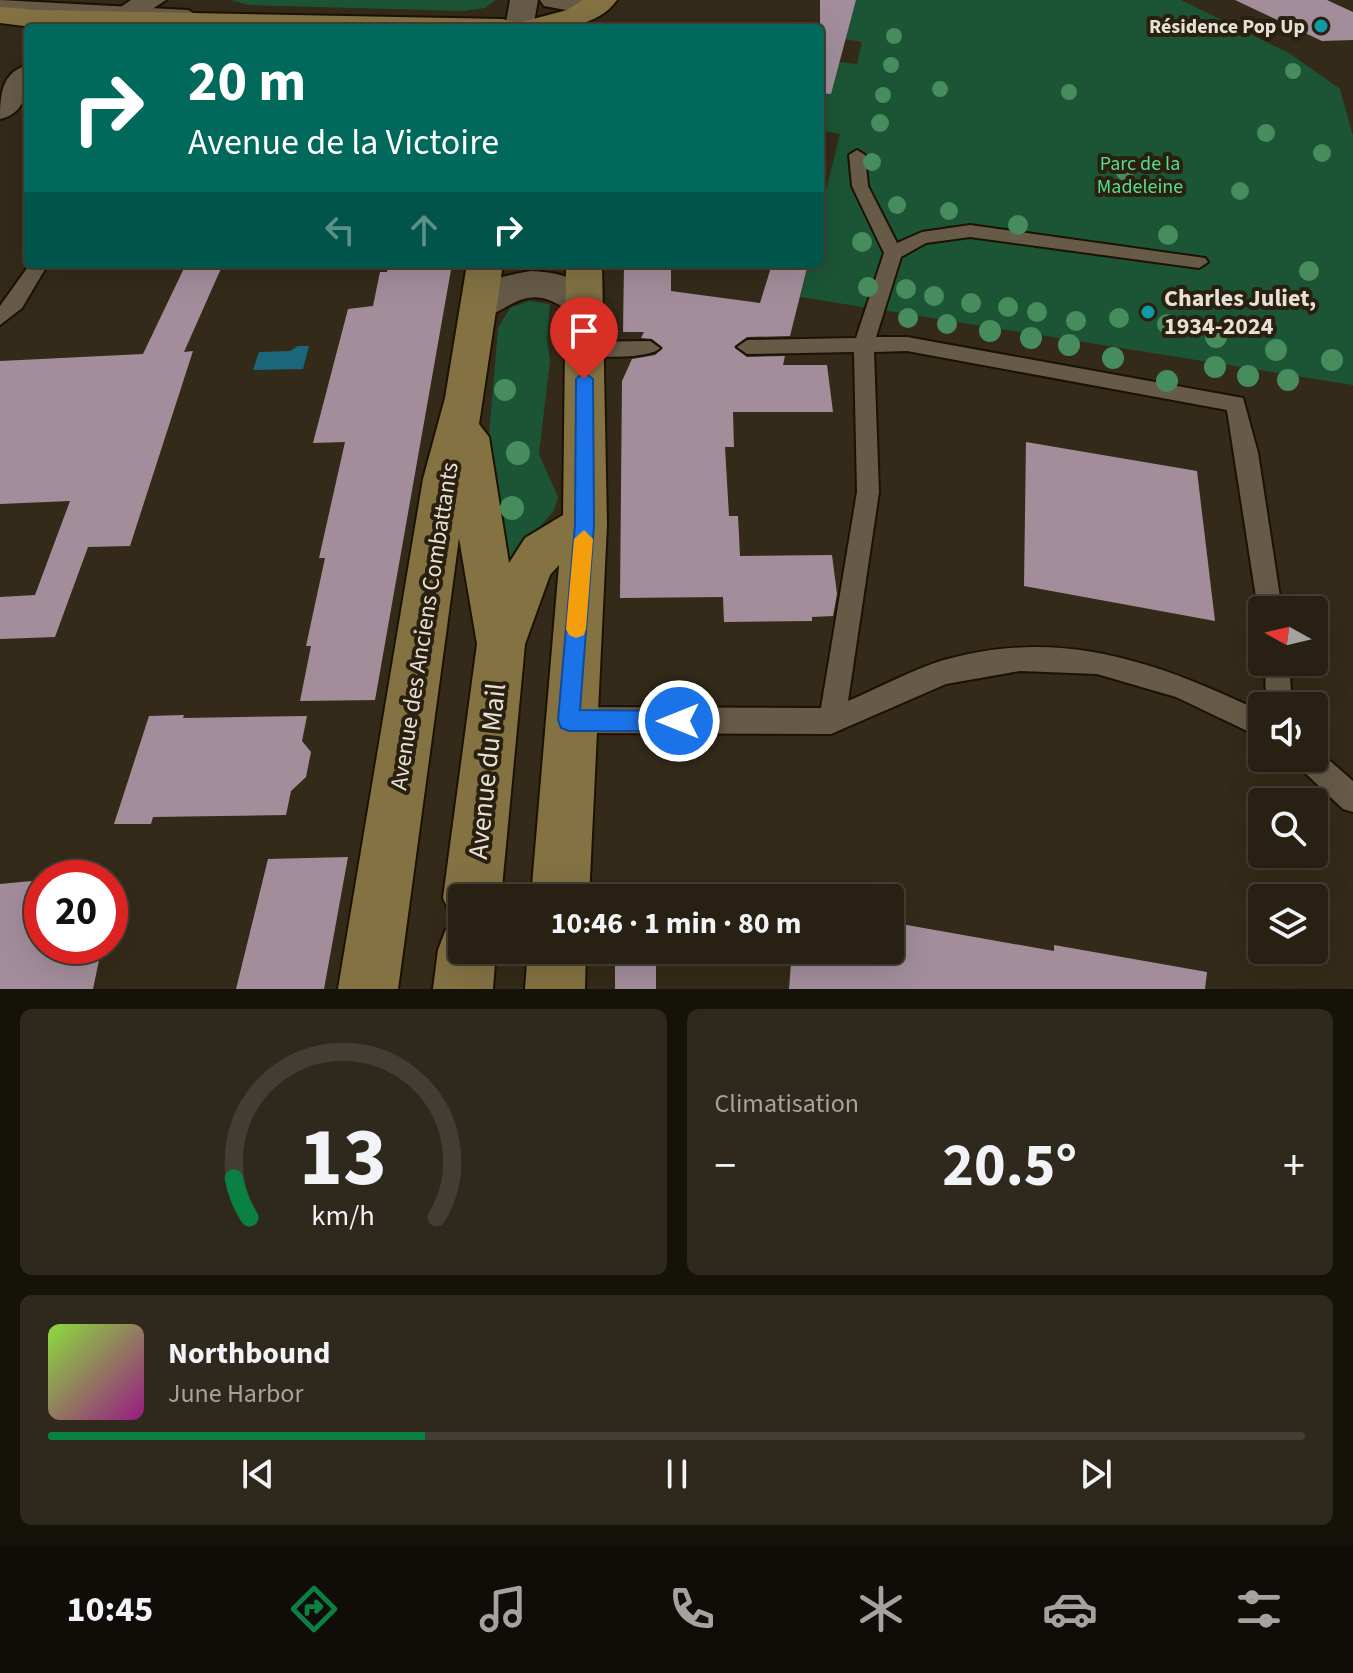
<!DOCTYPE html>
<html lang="fr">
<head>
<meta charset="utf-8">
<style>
	:root { --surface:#272013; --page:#2f281c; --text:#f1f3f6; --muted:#a4a3a0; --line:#433e33; --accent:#0b8043 }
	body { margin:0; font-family:"Source Sans 3",sans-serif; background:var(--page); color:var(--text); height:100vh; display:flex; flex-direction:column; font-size:30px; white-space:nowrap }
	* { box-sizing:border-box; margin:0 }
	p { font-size:26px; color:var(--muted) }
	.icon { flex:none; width:44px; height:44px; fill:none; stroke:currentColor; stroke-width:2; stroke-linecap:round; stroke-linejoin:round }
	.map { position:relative; height:989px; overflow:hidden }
	.sheet { display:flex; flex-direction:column; gap:20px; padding:20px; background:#15120a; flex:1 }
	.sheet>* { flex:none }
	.banner { position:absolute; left:24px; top:24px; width:800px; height:244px; border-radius:8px; box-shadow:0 8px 32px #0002,0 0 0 2px var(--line); background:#00695c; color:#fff; overflow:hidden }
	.needle { width:52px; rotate:278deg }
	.controls { position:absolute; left:1248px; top:596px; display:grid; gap:16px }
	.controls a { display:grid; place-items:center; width:80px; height:80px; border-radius:8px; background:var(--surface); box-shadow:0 8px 32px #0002,0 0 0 2px var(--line); font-size:40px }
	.speed { position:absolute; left:24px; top:860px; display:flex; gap:16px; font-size:40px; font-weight:700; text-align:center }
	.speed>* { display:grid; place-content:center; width:104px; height:104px; border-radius:50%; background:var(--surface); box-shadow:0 8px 32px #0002,0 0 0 2px var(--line); line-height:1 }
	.speed .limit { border:12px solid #d22; background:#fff; color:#111 }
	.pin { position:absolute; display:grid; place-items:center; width:68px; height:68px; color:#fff; margin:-82px -34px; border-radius:50% 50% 50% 0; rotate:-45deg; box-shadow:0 0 8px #0007 }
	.pin .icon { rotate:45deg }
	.me { position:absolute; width:88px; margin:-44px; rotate:270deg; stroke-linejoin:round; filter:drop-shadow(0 0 6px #0008) }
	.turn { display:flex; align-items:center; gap:28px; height:168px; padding:0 32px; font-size:36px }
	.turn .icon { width:104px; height:104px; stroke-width:2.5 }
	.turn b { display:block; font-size:56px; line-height:68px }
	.lanes { display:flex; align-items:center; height:76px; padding:0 32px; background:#0003; justify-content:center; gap:40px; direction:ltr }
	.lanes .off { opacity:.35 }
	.big { font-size:60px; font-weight:700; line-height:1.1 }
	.sheet .widget { flex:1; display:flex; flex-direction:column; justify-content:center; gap:12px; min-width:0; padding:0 28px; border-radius:12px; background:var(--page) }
	.sheet .dial { align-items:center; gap:0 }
	.dial svg { height:208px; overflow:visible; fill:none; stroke:var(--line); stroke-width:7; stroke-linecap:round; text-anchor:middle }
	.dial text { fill:var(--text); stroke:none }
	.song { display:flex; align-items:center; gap:24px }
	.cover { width:96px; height:96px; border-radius:12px; background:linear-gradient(135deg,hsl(90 70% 55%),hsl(310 70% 35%)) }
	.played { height:8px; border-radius:4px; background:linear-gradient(90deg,var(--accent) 30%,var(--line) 30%) }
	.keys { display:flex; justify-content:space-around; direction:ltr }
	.heat { display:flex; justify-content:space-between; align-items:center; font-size:44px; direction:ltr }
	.sheet .tiles { flex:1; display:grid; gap:20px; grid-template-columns:1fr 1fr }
	.widget:last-child { grid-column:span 2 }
	.trip { position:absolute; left:448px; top:884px; width:456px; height:80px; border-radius:8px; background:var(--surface); box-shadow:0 8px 32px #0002,0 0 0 2px var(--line); font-weight:700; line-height:80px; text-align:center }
	.tabs { display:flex; height:128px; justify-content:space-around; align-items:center; background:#100d08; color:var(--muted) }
	.tabs .icon { width:56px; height:56px }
	.tabs .selected { color:var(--accent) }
	.tabs b { font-size:36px; color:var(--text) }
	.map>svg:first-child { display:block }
</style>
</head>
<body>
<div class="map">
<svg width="1353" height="989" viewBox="0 0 1353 989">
	<rect width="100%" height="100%" fill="#342a19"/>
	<g fill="#1b5535">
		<path d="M231,0H495L485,8L464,11L248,5Z"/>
		<path d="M856,0H1181L1289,53L1340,89L1353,136V385L800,297L808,264H820V214L840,134L820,130V94L830,61L857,64L862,42L845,39Z"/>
		<path d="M529,301L550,304L547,339L550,360L539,454L558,497L554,510L507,567L489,435L498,328L510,308Z"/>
	</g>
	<path fill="#1a667b" d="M298,346H309L303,369L253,370L259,352L290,351Z"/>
	<g fill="#a38d9b">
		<path d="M820,0H856L831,94L820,93Z"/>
		<path d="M1235,0H1327L1353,12V40L1322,41Z"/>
		<path d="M186,264H223L184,352L193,351L130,546L88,547L55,637L0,639V597L35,595L70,501L0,504V361L143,354Z"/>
		<path d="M389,264H452L375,700L300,701L311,646H306L325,558H319L345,442L313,443L348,309L373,306L380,272H387Z"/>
		<path d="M624,264H671V291L760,303L772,264H808L790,336L747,337L734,347L747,357L785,356L783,365H827L833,412H733L734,447H725L729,516H738L740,556L832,555L837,594L833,616L812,617V621L724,622L723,597L620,598L622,381L632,359L655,355L663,348L652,339L641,338L644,332H623Z"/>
		<path d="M1026,442L1197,471L1215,621L1024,586Z"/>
		<path d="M184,715L183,718L307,716L302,741L311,752L306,777L291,791L286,815L153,817L151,824H114L149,716Z"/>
		<path d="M348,857L324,989H236L268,859Z"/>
		<path d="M42,880V946H102L93,989H0V884Z"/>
		<path d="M797,882L867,894V898H795Z"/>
		<path d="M890,922L1054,951V945L1207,972L1205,989H789L792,950H890Z"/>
		<rect x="615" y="950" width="41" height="39"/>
	</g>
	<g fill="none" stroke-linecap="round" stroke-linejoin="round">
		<defs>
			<g id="lane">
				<path d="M0,0L188,10L195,14L188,18L0,8Z"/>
				<path d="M857,150L865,155L868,186L897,243L922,232L970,225L1205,258L1208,262L1199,268L970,237L926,243L901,257L876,337H907L1243,398L1258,453L1282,610H1262V618L1258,610L1227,410L907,351L874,352L879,492L848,701C879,688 911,670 944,660C1061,627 1157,662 1262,712V738L1176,697L1097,674L1020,671L946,684L831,734L571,733L562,729L558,720L562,711L571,707L821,708L857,492L854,352L747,354L737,347L747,340L856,338L884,253L852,186L849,155Z"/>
				<path d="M30,264H48L22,308L0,325V306Z"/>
				<path d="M650,341L660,348C652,359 582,360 574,349L584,342Z"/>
				<path d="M1265,662H1289L1292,706H1266Z"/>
				<path d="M1314,747L1353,781V812L1343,809L1299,767L1295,758H1314Z"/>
			</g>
			<g id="street">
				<path d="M131,0H166L129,24H109L105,18Z"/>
				<path d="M510,0H538L533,28H505Z"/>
				<path d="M540,0H599L607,7L603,13L593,15L544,6Z"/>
				<path d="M28,65C28,88 27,113 0,119C0,96 1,72 28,65Z"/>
				<path d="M531,271C557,272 588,279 602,303L596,313L583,317C570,313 562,305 549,300C522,289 503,313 479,320L466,316L460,306C474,282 506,275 531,271Z"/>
			</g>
			<g id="primary">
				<path d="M583,0H617C595,31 551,28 518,28L522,22L567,10Z"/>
				<path d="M0,7L40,10L503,19L513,22L517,28H40L0,23Z"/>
				<path d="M467,264H503L479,424L489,437L509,563L525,538L563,515L566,264H602L607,525L589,898H531L559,565L550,575L525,644L501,898H462V922L452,918L443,898L477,644L459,538L398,989H338L423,479L445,398Z"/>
				<path d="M462,923V950H496L493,989H433L438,950L446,929Z"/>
				<path d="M528,950H586L585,989H525Z"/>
			</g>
		</defs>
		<use href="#lane" stroke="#1c1203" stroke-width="4"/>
		<use href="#street" stroke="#1c1203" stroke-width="4"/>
		<use href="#primary" stroke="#1c1203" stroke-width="4"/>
		<use href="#lane" fill="#675b48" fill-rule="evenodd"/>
		<use href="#street" fill="#675b48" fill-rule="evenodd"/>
		<use href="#primary" fill="#847243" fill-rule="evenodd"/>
	</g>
	<g fill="#468c5c">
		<circle cx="894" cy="36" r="8"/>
		<circle cx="891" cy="65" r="8"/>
		<circle cx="1293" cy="71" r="8"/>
		<circle cx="940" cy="89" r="8"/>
		<circle cx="1069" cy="92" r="8"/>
		<circle cx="883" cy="95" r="8"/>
		<circle cx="880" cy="123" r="9"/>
		<circle cx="1266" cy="133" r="9"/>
		<circle cx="1322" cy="153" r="9"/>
		<circle cx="872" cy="162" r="9"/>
		<circle cx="1125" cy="172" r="9"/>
		<circle cx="1240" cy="191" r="9"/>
		<circle cx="897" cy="205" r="9"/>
		<circle cx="949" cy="211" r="9"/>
		<circle cx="1018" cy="225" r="10"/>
		<circle cx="1168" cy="235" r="10"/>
		<circle cx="862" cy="242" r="10"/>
		<circle cx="1309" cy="271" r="10"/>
		<circle cx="868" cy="287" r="10"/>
		<circle cx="906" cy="289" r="10"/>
		<circle cx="934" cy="296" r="10"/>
		<circle cx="971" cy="303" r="10"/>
		<circle cx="1008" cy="307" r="10"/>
		<circle cx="1037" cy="312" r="10"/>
		<circle cx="908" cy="318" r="10"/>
		<circle cx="1119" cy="318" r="10"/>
		<circle cx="1076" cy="321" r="10"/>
		<circle cx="947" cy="324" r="10"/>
		<circle cx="1167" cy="324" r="10"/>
		<circle cx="990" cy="331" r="11"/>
		<circle cx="1216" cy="337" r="11"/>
		<circle cx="1031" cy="338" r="11"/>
		<circle cx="1069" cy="345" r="11"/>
		<circle cx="1276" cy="350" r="11"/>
		<circle cx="1113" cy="358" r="11"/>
		<circle cx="1332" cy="360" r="11"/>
		<circle cx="1215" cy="367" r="11"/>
		<circle cx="1248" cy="376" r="11"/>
		<circle cx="1288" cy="380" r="11"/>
		<circle cx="1167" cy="381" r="11"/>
		<circle cx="505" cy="390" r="11"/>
		<circle cx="518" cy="453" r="12"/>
		<circle cx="512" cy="508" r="12"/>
	</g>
	<path fill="#1a73e8" stroke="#114b97" stroke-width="2" d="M584,372L593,379L594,525L580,710L679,711L687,714L690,721L687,728L679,731H569L561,728L558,720L575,525L576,379Z"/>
	<path fill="#f59e0b" d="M584,530L593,539L586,629L584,635L576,638L569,635L566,629L574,539Z"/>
	<g fill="#0f9aa8" stroke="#2a200f" stroke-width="3">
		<circle cx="1321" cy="26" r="8"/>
		<circle cx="1148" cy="312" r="8"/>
	</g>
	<g text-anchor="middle" stroke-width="8" stroke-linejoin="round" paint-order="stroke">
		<g font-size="20" font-weight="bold" fill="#e7e0d5" stroke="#2a200f" text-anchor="end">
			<text x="1305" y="33">Résidence Pop Up</text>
		</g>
		<g font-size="20" fill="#55dd92" stroke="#2a200f">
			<text x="1140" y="170">Parc de la<tspan x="1140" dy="23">Madeleine</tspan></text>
		</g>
		<g font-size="24" font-weight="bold" fill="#e7e0d5" stroke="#2a200f" text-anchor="start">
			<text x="1164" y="306">Charles Juliet,<tspan x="1164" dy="28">1934-2024</tspan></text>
		</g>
		<g font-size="24" fill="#e7e0d5" stroke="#2a200f">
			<text transform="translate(424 626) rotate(-81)" y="8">Avenue des Anciens Combattants</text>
		</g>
		<g font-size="28" fill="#e7e0d5" stroke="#2a200f">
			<text transform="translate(486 771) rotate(-84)" y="10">Avenue du Mail</text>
		</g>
	</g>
</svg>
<div class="controls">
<a><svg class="needle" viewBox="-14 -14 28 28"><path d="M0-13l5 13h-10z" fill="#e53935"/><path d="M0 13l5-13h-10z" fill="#a4a3a0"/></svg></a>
<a><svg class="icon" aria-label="sound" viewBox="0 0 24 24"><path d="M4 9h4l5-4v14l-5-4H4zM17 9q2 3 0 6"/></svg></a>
<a><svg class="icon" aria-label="search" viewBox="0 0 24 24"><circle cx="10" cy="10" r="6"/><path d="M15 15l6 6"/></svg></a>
<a><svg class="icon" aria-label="layers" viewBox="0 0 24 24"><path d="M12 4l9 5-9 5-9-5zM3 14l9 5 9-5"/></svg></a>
</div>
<div class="speed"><div class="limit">20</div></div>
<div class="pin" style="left:584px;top:379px;background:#d93025"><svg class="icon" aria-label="arrive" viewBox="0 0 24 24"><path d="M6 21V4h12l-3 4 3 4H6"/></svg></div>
<svg class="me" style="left:679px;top:721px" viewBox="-20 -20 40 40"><circle r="17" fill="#1a73e8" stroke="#fff" stroke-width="3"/><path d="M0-11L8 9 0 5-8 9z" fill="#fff"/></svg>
<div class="trip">10:46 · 1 min · 80 m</div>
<div class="banner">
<div class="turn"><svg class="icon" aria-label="right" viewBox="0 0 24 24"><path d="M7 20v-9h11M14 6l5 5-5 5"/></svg><div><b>20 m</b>Avenue de la Victoire</div></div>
<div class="lanes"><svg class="icon off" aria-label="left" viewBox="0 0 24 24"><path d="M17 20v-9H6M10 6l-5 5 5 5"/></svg><svg class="icon off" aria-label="ahead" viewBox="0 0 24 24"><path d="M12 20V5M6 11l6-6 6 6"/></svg><svg class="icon" aria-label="right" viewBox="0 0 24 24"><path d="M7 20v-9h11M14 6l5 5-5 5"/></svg></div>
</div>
</div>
<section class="sheet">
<div class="tiles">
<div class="widget dial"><svg viewBox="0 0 100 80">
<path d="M14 69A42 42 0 1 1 86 69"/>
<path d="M14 69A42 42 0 0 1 8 54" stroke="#0b8043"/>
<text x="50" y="56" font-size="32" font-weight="700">13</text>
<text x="50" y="72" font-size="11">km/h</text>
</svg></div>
<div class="widget"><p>Climatisation</p>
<div class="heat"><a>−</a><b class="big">20.5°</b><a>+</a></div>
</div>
<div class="widget">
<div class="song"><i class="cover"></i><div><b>Northbound</b><p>June Harbor</p></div></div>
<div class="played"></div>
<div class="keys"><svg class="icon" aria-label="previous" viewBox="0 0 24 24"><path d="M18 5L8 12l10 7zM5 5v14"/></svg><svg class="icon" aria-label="pause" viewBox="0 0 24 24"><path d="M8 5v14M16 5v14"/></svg><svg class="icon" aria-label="next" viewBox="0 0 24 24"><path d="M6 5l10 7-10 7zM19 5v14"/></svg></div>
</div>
</div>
</section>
<nav class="tabs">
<b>10:45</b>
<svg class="icon selected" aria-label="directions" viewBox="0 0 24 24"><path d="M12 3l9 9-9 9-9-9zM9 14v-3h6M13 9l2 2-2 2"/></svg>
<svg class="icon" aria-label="music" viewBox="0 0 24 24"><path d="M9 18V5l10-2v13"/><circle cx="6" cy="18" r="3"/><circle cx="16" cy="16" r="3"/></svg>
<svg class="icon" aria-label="phone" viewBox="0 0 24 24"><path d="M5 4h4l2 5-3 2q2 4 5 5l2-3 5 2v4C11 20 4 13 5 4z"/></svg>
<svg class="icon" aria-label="climate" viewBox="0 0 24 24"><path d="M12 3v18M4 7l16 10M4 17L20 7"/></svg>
<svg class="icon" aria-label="car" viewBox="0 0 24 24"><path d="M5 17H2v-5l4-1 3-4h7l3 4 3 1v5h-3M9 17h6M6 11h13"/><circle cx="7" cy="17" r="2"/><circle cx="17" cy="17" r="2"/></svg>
<svg class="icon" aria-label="filters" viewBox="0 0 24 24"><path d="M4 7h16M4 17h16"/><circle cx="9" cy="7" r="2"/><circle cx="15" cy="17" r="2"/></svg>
</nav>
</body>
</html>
